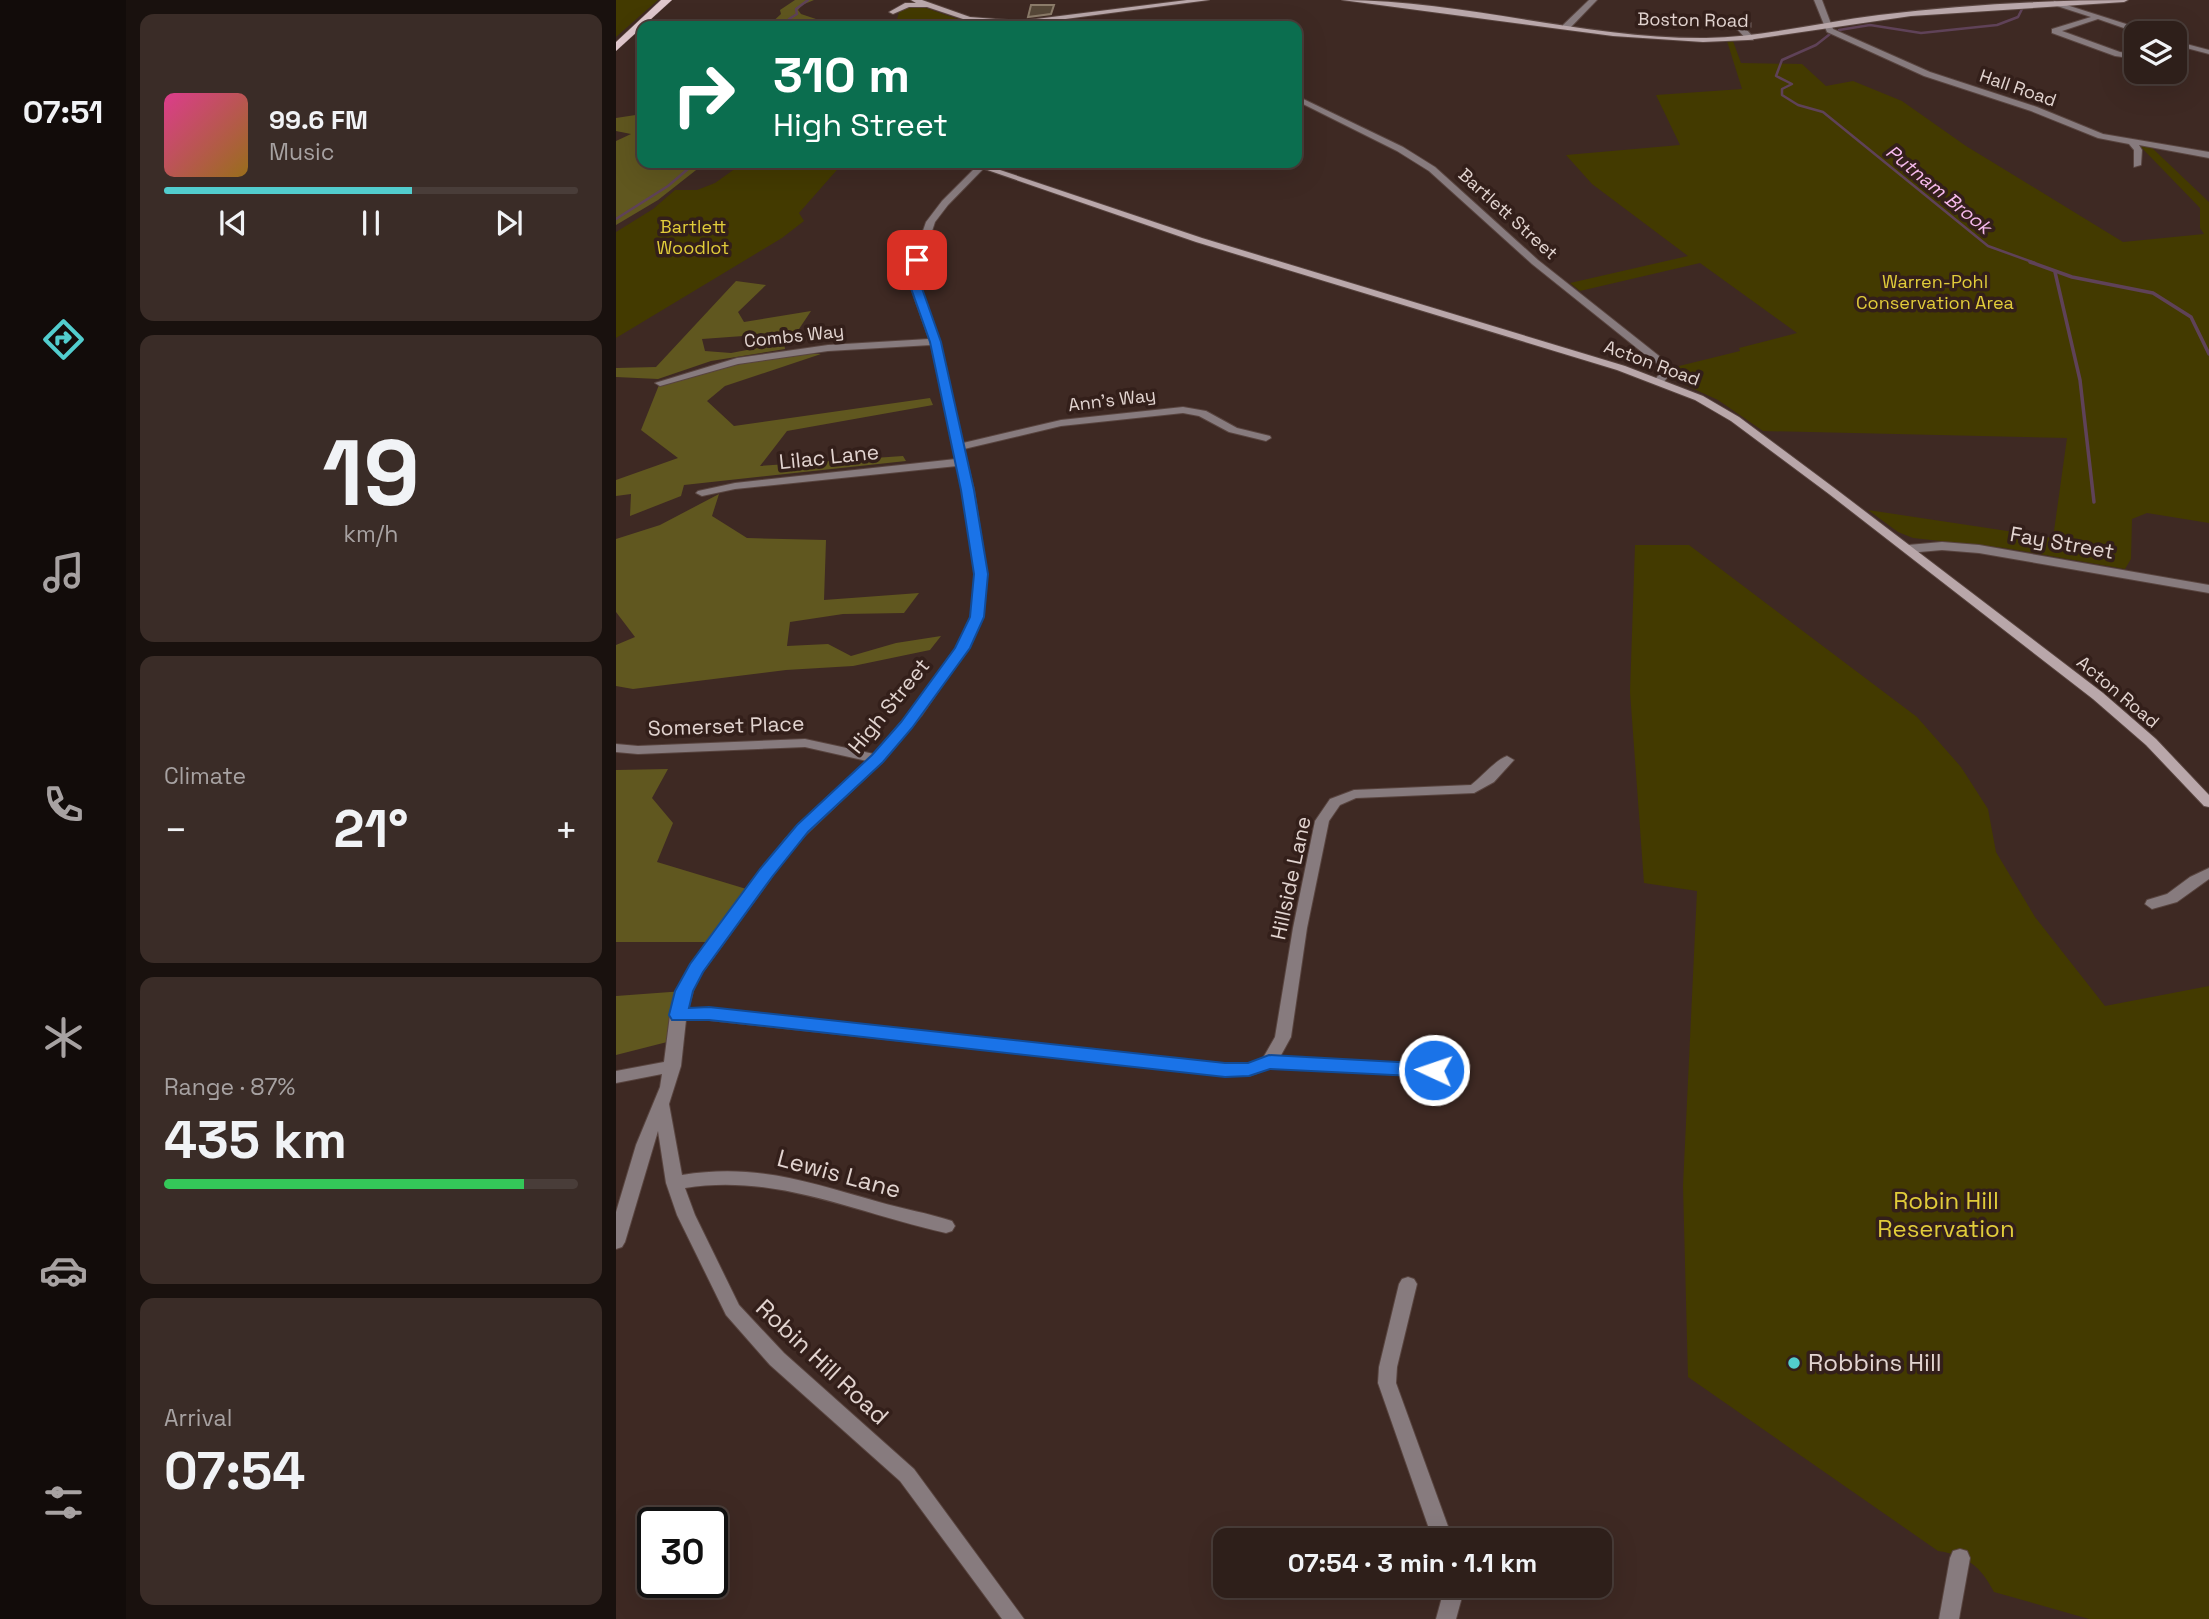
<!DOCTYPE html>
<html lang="en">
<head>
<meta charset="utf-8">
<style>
	:root { --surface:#2e1f1a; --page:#3a2c27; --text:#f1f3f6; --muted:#a7a2a2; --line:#493d39; --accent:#52cdce }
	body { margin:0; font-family:"Space Grotesk",sans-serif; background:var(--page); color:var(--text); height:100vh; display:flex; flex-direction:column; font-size:26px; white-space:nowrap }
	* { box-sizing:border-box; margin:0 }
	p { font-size:23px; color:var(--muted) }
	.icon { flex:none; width:38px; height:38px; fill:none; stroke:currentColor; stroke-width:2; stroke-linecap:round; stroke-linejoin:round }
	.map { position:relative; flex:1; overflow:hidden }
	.sheet { display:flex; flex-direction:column; gap:14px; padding:14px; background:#19110e; width:490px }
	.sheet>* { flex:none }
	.top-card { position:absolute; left:21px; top:21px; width:665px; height:147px; border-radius:14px; box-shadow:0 7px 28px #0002,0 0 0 2px var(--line); background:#0b6e4f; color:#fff; overflow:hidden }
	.fabs { position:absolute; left:1508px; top:21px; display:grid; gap:14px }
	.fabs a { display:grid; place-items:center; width:63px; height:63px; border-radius:14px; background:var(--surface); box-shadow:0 7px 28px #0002,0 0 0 2px var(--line); font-size:35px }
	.speed { position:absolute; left:21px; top:1507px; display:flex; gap:14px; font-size:35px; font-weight:700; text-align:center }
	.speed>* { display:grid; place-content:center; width:91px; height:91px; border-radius:50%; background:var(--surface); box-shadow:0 7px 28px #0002,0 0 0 2px var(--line); line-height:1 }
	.speed .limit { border:4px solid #111; border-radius:10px; background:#fff; color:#111 }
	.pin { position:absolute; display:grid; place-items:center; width:60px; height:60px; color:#fff; margin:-30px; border-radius:14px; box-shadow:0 4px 10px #0006 }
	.me { position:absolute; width:77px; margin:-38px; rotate:273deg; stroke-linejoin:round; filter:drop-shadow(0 0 5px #0008) }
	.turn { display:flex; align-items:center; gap:24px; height:147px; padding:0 21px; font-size:32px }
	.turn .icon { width:91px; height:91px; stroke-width:2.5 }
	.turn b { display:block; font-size:49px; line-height:60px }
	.big { font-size:52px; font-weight:600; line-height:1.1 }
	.sheet .widget { flex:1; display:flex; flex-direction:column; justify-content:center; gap:10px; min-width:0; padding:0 24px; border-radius:14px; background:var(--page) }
	.sheet .dial { align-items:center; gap:0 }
	.dial b { font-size:91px; line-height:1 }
	.song { display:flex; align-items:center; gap:21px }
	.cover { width:84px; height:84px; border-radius:10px; background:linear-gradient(135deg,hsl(330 70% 55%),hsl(40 70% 35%)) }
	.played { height:7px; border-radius:4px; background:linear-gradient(90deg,var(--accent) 60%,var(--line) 60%) }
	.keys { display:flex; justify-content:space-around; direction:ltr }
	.heat { display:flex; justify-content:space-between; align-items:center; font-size:38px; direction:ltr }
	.charge { height:10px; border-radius:5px; background:linear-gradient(90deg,#34c759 87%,var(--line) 0) }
	.trip { position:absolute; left:597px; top:1528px; width:399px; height:70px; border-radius:14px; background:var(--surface); box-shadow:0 7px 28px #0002,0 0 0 2px var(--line); font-weight:600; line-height:70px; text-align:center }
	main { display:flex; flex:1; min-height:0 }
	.tabs { display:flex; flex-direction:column; width:126px; justify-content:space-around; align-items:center; background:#120c0a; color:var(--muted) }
	.tabs .icon { width:49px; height:49px }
	.tabs .active { color:var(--accent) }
	.tabs b { font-size:32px; color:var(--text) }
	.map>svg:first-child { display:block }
</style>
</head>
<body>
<main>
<nav class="tabs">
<b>07:51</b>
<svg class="icon active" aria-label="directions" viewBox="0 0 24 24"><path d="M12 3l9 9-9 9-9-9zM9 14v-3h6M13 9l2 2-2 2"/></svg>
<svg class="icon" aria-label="music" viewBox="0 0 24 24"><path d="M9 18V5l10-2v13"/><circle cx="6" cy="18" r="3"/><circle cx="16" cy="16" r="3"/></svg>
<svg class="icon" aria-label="phone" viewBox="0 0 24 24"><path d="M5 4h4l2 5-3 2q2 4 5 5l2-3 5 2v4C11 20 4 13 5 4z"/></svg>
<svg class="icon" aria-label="climate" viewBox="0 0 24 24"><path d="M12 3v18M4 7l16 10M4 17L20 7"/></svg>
<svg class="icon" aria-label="car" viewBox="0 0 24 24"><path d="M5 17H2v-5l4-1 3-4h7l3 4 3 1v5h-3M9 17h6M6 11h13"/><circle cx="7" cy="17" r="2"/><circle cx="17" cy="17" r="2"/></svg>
<svg class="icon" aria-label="filters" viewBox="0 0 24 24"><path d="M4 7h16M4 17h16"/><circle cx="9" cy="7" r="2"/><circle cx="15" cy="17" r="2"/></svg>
</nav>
<section class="sheet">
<div class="widget">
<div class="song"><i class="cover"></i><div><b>99.6 FM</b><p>Music</p></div></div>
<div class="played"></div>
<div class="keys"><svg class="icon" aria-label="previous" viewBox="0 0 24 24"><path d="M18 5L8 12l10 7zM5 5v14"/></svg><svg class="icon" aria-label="pause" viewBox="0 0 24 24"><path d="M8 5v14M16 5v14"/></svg><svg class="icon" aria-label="next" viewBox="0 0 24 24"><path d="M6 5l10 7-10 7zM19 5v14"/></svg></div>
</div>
<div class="widget dial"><b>19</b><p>km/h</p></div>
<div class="widget"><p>Climate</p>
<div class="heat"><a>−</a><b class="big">21°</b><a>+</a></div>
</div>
<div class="widget"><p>Range · 87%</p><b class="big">435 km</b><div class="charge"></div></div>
<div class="widget"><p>Arrival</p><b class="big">07:54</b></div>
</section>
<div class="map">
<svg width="1593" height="1619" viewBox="0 0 1593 1619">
	<rect width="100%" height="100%" fill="#3e2923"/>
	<g fill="#433a00">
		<path d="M0,0H42L0,37Z"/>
		<path d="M304,6L342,19L386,26H279L284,9Z"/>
		<path d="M1111,41H1117L1125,63L1186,64L1210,86L1237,81L1286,101L1350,146L1507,242L1588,234L1584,228V208L1522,144L1534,146L1593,202V523L1531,513L1516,519L1515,559L1509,569L1389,548L1297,538L1282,532L1252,510L1437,538L1451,438L1147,431L1102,400L1058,380L1056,377L1060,371L1059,367L1124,351L1123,348L1181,333L1084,263L964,291L954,283L1072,256L976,184L950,155L1064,145L1040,95L1126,89Z"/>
		<path d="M117,163H227L183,213L188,221L166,238L0,338V232L37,209L59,190H81L99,183L120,168Z"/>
		<path d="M1019,545H1073L1301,717L1345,767L1372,809L1380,852L1419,917L1489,1006L1593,986V1619H1473L1378,1592C1365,1567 1351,1555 1322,1551L1072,1377L1067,1186L1081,891L1028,883L1014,692Z"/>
	</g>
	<g fill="#60571f">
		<path d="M179,0H198L186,5L182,10L185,14L200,19L196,26H152L165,14L164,10Z"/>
		<path d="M26,114V163H89L42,200L0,225V141L15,134L0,131V118Z"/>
		<path d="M120,281L150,285L122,312L128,322L195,311L181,332L86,339L89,351L115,353L168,343L169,349L95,361L42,379L0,377V368L40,367Z"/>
		<path d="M173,354H205L109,386L91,401L118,426L314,398L317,405L171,431L144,466L287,456L290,461L68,485L65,496L14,516L15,494L0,496V480L62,458L25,430L43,385L81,371Z"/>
		<path d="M103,494L96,516L131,538L210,540L208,600L303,593L288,613L227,614L174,622L171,646L212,644L235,656L280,643L325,636L314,650L237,666L170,670L17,689L0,686V645L19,637L0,612V539L44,525Z"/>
		<path d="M52,769L36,798L57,823L41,862L137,891L99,942H0V770Z"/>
		<path d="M68,991L59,1040L0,1055V996Z"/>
	</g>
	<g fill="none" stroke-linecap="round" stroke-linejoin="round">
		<g stroke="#5f4258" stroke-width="2.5">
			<path d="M182,26L185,24L173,19L181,14L180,9L192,0"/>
			<path d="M1223,30L1254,25L1305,33L1381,25L1402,17L1406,9"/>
			<path d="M1214,34L1200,45L1166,60L1160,76L1176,84L1166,89V95L1182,105L1207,112L1372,246L1419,263"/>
			<path d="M0,219L52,186L79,163"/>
		</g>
		<g stroke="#5f4258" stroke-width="3.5">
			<path d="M1414,262L1456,277L1537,293L1575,317L1593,354"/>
			<path d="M1439,272L1464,380L1478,502"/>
		</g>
	</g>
	<path fill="#574838" stroke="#8c7c6a" stroke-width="2" d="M415,5H438L435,14L412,17Z"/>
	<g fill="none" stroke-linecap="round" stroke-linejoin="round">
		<defs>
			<g id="minor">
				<path d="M973,0H981L953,29H947V25Z"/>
				<path d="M1198,0H1206L1217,29L1314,72L1421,107L1487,134L1593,152V158L1523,145L1526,150L1525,165L1518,167V150L1513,144L1482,138L1415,111L1308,76L1211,32Z"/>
				<path d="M1438,1L1532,31L1533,33H1522L1482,19L1446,31L1504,52L1521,55V59L1499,56L1436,33V29L1475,17L1438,5Z"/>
				<path d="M1122,19L1135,23V27L1130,29L1138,38L1137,40H1131L1122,30L1108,24Z"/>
				<path d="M1559,41L1593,50V54L1559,45Z"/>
				<path d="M364,163H373L332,205L319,222L301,277L324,342L347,443L445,420L567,407L590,411L621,428L654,436L655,438L650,441L613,432L583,416L567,413L445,426L348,449L358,490L371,574L367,616L352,648L306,715L266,762L179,845L80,981L72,1009L93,1008L609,1064H632L647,1058L659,1037L677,928L699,821L714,799L738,790L855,785C867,776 878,761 891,756L898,760L878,782L858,793L740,798L724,805L713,821L691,928L675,1037L664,1057L827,1065L833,1067L835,1071L833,1075L827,1077L654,1068L633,1076H609L93,1020H70L65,1066L53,1104L66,1175C140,1163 193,1182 263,1202C287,1209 312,1213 336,1221L339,1226L336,1231L330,1233C242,1214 161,1173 69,1188L79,1215L123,1305L168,1353L298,1469L408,1619H386L284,1481L154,1365L110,1315L61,1215L50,1183L42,1131L9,1242L6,1247L0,1249V1212L20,1145L44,1087L46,1074L0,1083V1071L48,1062L54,1015L68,976L169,839L251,761L189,747L22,754L0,752V744L22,746L189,739L258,754C285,722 347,653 355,614C365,568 351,511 341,466L119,489L86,496L80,493L82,491L119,483L340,459L315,345L212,351L122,364L44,386L39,383L121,358L212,345L313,339L291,277L310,222L326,201Z"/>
				<path d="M1326,542L1363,545L1593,585V593L1363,553L1326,550L1292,553L1286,549L1292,545Z"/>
				<path d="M1593,868V879L1561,902L1536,909L1529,904L1531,900L1551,894L1574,877Z"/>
				<path d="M792,1277L798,1279L801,1284L781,1367L780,1383L837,1540H817L762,1383L763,1367L783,1284L786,1279Z"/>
				<path d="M1344,1549L1351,1551L1354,1558L1343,1619H1323L1334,1558L1337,1551Z"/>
				<path d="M829,1586H849L840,1619H820Z"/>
			</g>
			<g id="tertiary">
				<path d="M385,21L411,26L382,25V21Z"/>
				<path d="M681,96L787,147L819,167L922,260L1057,367L1058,369L1047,383H1039L1038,381L1047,369L916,264L813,171L781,151L681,101Z"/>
			</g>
			<g id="secondary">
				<path d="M295,0H306L354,17L404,21L571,0H593L404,25L353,21L311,7H293L277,14L273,12L289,3H300Z"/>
				<path d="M726,0C848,0 968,39 1090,38C1148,37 1205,22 1263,15C1345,5 1429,0 1512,0L1508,2L1295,16L1132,40L1087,42L997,36Z"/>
				<path d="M351,163H363L586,238L1009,366L1087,396L1123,417L1221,490L1487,693L1540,739L1593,795V807L1588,806L1530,745L1477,699L1213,494L1115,421L1079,400L1001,370L580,242Z"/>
			</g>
			<path id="primary" d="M45,0H56L0,51V42Z"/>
		</defs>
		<use href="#minor" stroke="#58443f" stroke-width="2"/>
		<use href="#tertiary" stroke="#58443f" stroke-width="2"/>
		<use href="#secondary" stroke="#58443f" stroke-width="2"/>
		<use href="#primary" stroke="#58443f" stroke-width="1"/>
		<use href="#minor" fill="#877b7e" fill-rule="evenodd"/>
		<use href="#tertiary" fill="#877b7e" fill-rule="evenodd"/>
		<use href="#secondary" fill="#b9a7aa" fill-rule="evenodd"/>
		<use href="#primary" fill="#e0c8cd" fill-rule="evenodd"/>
	</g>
	<path fill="#1a73e8" stroke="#114b97" stroke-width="2" d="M301,257L306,260L302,277L325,342L358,490L372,574L368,617L354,648L296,728L267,762L192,832L156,877L87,972L77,991L73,1008L93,1007L609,1063H632L653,1055L818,1064L825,1066L828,1070L825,1075L818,1077L654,1069L633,1076L609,1077L93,1020H56L53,1015L59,991L74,964L144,869L181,825L256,755L285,722L339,648L354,617L358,574L345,490L314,342L291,277L295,260Z"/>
	<circle fill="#52cdce" stroke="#331f1a" stroke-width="2.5" cx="1178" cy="1363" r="7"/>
	<g text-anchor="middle" stroke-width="7" stroke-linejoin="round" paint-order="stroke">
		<g font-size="18" fill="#e2d4d0" stroke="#331f1a">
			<text transform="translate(1077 20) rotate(1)" y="6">Boston Road</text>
			<text transform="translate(1402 88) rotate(19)" y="6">Hall Road</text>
			<text transform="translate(892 214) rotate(42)" y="6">Bartlett Street</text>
			<text transform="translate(178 336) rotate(-6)" y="6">Combs Way</text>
			<text transform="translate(1036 363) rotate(20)" y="6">Acton Road</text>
			<text transform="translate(496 400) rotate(-7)" y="6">Ann's Way</text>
			<text transform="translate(1502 692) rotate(40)" y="6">Acton Road</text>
		</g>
		<g font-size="18" fill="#e1cc3a" stroke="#331f1a">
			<text x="77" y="233">Bartlett<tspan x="77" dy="21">Woodlot</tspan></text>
			<text x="1319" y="288">Warren-Pohl<tspan x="1319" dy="21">Conservation Area</tspan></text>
		</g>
		<g font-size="19" font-style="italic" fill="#f6baec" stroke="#331f1a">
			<text transform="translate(1323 189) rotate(39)" y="7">Putnam Brook</text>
		</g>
		<g font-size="21" fill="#e2d4d0" stroke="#331f1a">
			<text transform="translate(213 457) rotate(-6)" y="7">Lilac Lane</text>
			<text transform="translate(1446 543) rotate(10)" y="7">Fay Street</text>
			<text transform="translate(273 706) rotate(-51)" y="7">High Street</text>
			<text transform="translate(110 726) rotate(-2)" y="7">Somerset Place</text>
			<text transform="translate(675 878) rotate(-78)" y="7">Hillside Lane</text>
		</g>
		<g font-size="24" fill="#e2d4d0" stroke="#331f1a">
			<text transform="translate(223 1174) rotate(15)" y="8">Lewis Lane</text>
			<text transform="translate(206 1362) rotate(43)" y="8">Robin Hill Road</text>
		</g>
		<g font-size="24" fill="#e1cc3a" stroke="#331f1a">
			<text x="1330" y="1209">Robin Hill<tspan x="1330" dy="28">Reservation</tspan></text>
		</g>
		<g font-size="24" fill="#e2d4d0" stroke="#331f1a" text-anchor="start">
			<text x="1192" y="1371">Robbins Hill</text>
		</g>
	</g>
</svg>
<div class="fabs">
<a><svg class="icon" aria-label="layers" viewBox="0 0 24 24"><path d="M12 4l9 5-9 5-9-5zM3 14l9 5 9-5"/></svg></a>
</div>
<div class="speed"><div class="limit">30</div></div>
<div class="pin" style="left:301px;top:260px;background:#d93025"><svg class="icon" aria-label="arrive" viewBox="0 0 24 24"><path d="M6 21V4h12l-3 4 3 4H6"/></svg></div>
<svg class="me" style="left:818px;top:1070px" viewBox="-20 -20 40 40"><circle r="17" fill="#1a73e8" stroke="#fff" stroke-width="3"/><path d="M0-11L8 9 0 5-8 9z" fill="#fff"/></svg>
<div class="trip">07:54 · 3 min · 1.1 km</div>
<div class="top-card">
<div class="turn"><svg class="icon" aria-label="right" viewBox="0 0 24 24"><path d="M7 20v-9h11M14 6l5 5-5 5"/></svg><div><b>310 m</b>High Street</div></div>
</div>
</div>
</main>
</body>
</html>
